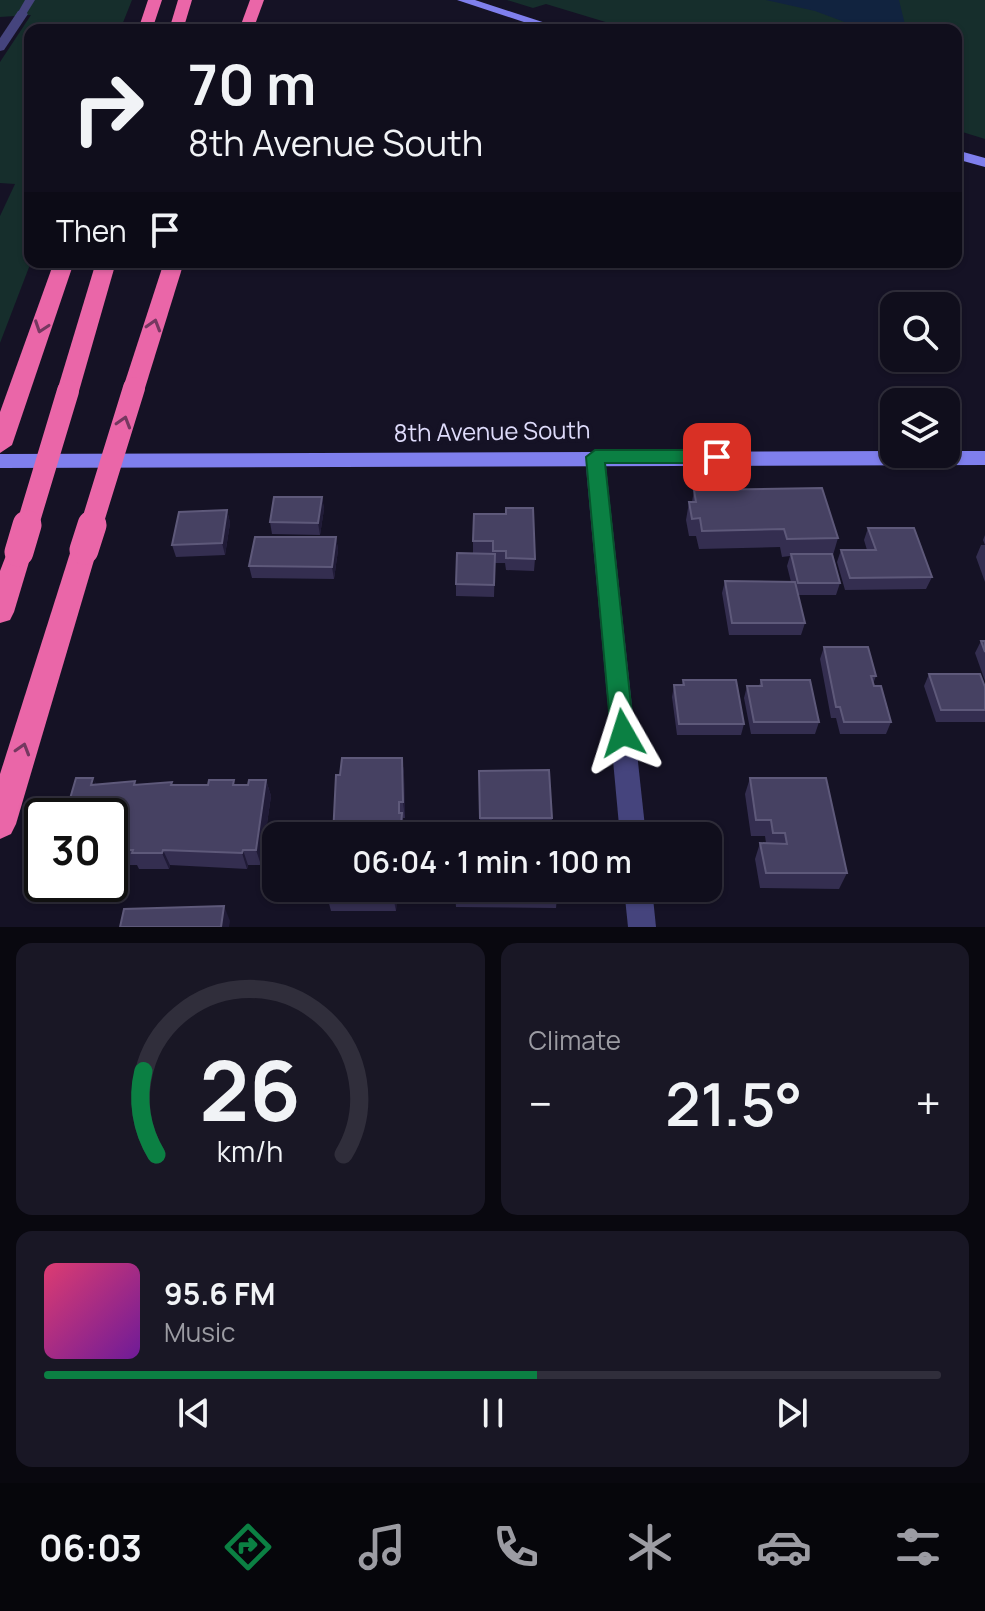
<!DOCTYPE html>
<html lang="en">
<head>
<meta charset="utf-8">
<style>
	:root { --surface:#100e1c; --page:#191725; --text:#f1f3f6; --muted:#9c9ca3; --line:#302e3b; --accent:#0b8043 }
	body { margin:0; font-family:Manrope,sans-serif; background:var(--page); color:var(--text); height:100vh; display:flex; flex-direction:column; font-size:30px; white-space:nowrap }
	* { box-sizing:border-box; margin:0 }
	p { font-size:26px; color:var(--muted) }
	.icon { flex:none; width:44px; height:44px; fill:none; stroke:currentColor; stroke-width:2; stroke-linecap:round; stroke-linejoin:round }
	.map { position:relative; height:927px; overflow:hidden }
	.details { display:flex; flex-direction:column; gap:16px; padding:16px; background:#09080f; flex:1 }
	.details>* { flex:none }
	.hud { position:absolute; left:24px; top:24px; width:938px; height:244px; border-radius:16px; box-shadow:0 2px 6px #0004,0 0 0 2px var(--line); background:#100e1c; color:var(--text); overflow:hidden }
	.buttons { position:absolute; left:880px; top:292px; display:grid; gap:16px }
	.buttons a { display:grid; place-items:center; width:80px; height:80px; border-radius:16px; background:var(--surface); box-shadow:0 2px 6px #0004,0 0 0 2px var(--line); font-size:40px }
	.speed { position:absolute; left:24px; top:798px; display:flex; gap:16px; font-size:40px; font-weight:700; text-align:center }
	.speed>* { display:grid; place-content:center; width:104px; height:104px; border-radius:50%; background:var(--surface); box-shadow:0 2px 6px #0004,0 0 0 2px var(--line); line-height:1 }
	.speed .limit { border:4px solid #111; border-radius:12px; background:#fff; color:#111 }
	.pin { position:absolute; display:grid; place-items:center; width:68px; height:68px; color:#fff; margin:-34px; border-radius:16px; box-shadow:0 4px 12px #0006 }
	.me { position:absolute; width:88px; margin:-44px; rotate:354deg; stroke-linejoin:round; filter:drop-shadow(0 0 6px #0008) }
	.turn { display:flex; align-items:center; gap:28px; height:168px; padding:0 32px; font-size:36px }
	.turn .icon { width:104px; height:104px; stroke-width:2.5 }
	.turn b { display:block; font-size:56px; line-height:68px }
	.then { display:flex; align-items:center; height:76px; padding:0 32px; background:#0003; gap:16px; font-size:30px }
	.big { font-size:60px; font-weight:600; line-height:1.1 }
	.details .tile { flex:1; display:flex; flex-direction:column; justify-content:center; gap:12px; min-width:0; padding:0 28px; border-radius:16px; background:var(--page) }
	.details .dial { align-items:center; gap:0 }
	.dial svg { height:208px; overflow:visible; fill:none; stroke:var(--line); stroke-width:7; stroke-linecap:round; text-anchor:middle }
	.dial text { fill:var(--text); stroke:none }
	.song { display:flex; align-items:center; gap:24px }
	.cover { width:96px; height:96px; border-radius:12px; background:linear-gradient(135deg,hsl(340 70% 55%),hsl(280 70% 35%)) }
	.played { height:8px; border-radius:4px; background:linear-gradient(90deg,var(--accent) 55%,var(--line) 55%) }
	.keys { display:flex; justify-content:space-around; direction:ltr }
	.heat { display:flex; justify-content:space-between; align-items:center; font-size:44px; direction:ltr }
	.details .tiles { flex:1; display:grid; gap:16px; grid-template-columns:1fr 1fr }
	.tile:last-child { grid-column:span 2 }
	.trip { position:absolute; left:262px; top:822px; width:460px; height:80px; border-radius:16px; background:var(--surface); box-shadow:0 2px 6px #0004,0 0 0 2px var(--line); font-weight:600; line-height:80px; text-align:center }
	.menu { display:flex; height:128px; justify-content:space-around; align-items:center; background:#06060b; color:var(--muted) }
	.menu .icon { width:56px; height:56px }
	.menu .selected { color:var(--accent) }
	.menu b { font-size:36px; color:var(--text) }
	.map>svg:first-child { display:block }
</style>
</head>
<body>
<div class="map">
<svg width="985" height="927" viewBox="0 0 985 927">
	<rect width="100%" height="100%" fill="#151225"/>
	<g fill="#162e2c">
		<path d="M0,0H132L120,30H30L31,262L0,343V216L15,184L0,183V62L31,15L0,17Z"/>
		<path d="M507,0H985V139L956,130V30H632L546,4L533,8Z"/>
	</g>
	<path fill="#11233f" d="M766,0H899L906,29L866,30L815,11Z"/>
	<g fill="none" stroke-linecap="round" stroke-linejoin="round">
		<path fill="#45447d" fill-rule="evenodd" d="M25,0H35L25,16H19L17,14Z"/>
		<g fill="#45447d" fill-rule="evenodd">
			<path d="M22,10L28,14L4,50L0,51V38L18,11Z"/>
			<path d="M595,450L605,457L646,836H620L585,457Z"/>
			<path d="M624,888H652L656,927H628Z"/>
		</g>
		<g fill="#7f7fed" fill-rule="evenodd">
			<path d="M457,0H475L567,30H548Z"/>
			<path d="M956,150L985,158V167L956,159Z"/>
			<path d="M894,451V454H946V451H985V465L0,468V454Z"/>
		</g>
		<g fill="#ea66a8" fill-rule="evenodd">
			<path d="M148,0H162L152,30H138Z"/>
			<path d="M178,0H192L183,30H169Z"/>
			<path d="M250,0H264L253,30H239Z"/>
			<path d="M54,262H74L12,445L0,453V412Z"/>
			<path d="M96,262H116L79,391L68,398L57,391Z"/>
			<path d="M164,262H184L145,388L134,395L123,388Z"/>
			<path d="M84,540L93,543L97,550L16,824L11,834L0,839V774L71,550L75,543Z"/>
			<path d="M19,542L28,545L32,552L14,612L10,620L0,623V571L10,545Z"/>
		</g>
		<g stroke="#ea66a8" stroke-width="22">
			<path d="M27,527L68,391"/>
			<path d="M91,527L134,388"/>
		</g>
		<g stroke="#ea66a8" stroke-width="29">
			<path d="M84,550L92,525"/>
			<path d="M19,552L27,525"/>
		</g>
	</g>
	<g fill="#342e50">
		<path d="M694,490L838,538L833,555L840,583L836,595H798L805,623L801,635H729L722,593L725,581L791,582L787,566L790,556L782,557L780,547L699,549L696,536H689L686,520L689,502H692Z"/>
		<path d="M322,497L324,509L320,535L272,534L270,522Z"/>
		<path d="M227,510L230,523L225,555L176,557L172,545Z"/>
		<path d="M506,514L535,559L534,571L506,570L505,563H495L494,597L456,596V584L473,553V541Z"/>
		<path d="M868,528L932,577L926,589L845,590L837,562L841,550H867L864,540Z"/>
		<path d="M985,535V582L976,557L981,545H985L983,540Z"/>
		<path d="M336,537L338,550L334,579L252,578L249,566Z"/>
		<path d="M981,641H985V681L975,653Z"/>
		<path d="M824,647L876,676L873,684L891,722L886,734H840L836,718H831L820,659Z"/>
		<path d="M929,674L985,687V722H936L924,686Z"/>
		<path d="M683,680L744,724L741,735H677L672,697L674,685H682Z"/>
		<path d="M761,680L819,722L815,734H751L744,698L747,686H759Z"/>
		<path d="M402,758L404,774L405,818H403L404,829L340,775Z"/>
		<path d="M479,771L552,818L551,829H480Z"/>
		<path d="M93,778L96,784L248,785L266,780L271,796L261,865H248L247,869L170,865L169,869H139L137,865H130L129,870H110V816Z"/>
		<path d="M750,778L847,873L839,889L760,888L755,859L760,843H766L765,836H751L745,794Z"/>
		<path d="M327,888H400V894H397L396,911H331L327,896Z"/>
		<path d="M455,888L557,898L556,908L456,907Z"/>
	</g>
	<g fill="#201b37">
		<path d="M322,497L324,509L320,535L318,523Z"/>
		<path d="M227,510L230,523L225,555L222,543Z"/>
		<path d="M336,537L338,550L334,579L332,567Z"/>
		<path d="M402,758L404,774L405,818L403,802Z"/>
		<path d="M266,780L271,796L261,865L256,850Z"/>
		<path d="M402,813L403,836H400Z"/>
		<path d="M122,850L130,865L129,870L121,854Z"/>
		<path d="M163,850L170,865L169,869L162,853Z"/>
		<path d="M243,850L248,865L247,869L242,853Z"/>
		<path d="M394,888H396L397,894L396,911L393,896Z"/>
		<path d="M224,906L230,921L229,927H221Z"/>
	</g>
	<g fill="#464162" stroke="#5e597a" stroke-width="2">
		<path d="M822,488L838,538L787,539L784,529L702,531L700,518L692,519L689,502H696L694,490Z"/>
		<path d="M274,497H322L318,523L270,522Z"/>
		<path d="M506,508H533L535,559L506,558V551H493V541H473L474,514H506Z"/>
		<path d="M227,510L222,543L172,545L179,512Z"/>
		<path d="M868,528H914L932,577L850,578L841,550H876Z"/>
		<path d="M255,537H336L332,567L249,566Z"/>
		<path d="M457,553L495,554L494,585L456,584Z"/>
		<path d="M791,554H832L840,583H798Z"/>
		<path d="M725,581L795,582L805,623H732Z"/>
		<path d="M981,641H985V652Z"/>
		<path d="M824,647H868L876,676H871L874,686H881L891,722H844L840,707H836Z"/>
		<path d="M929,674H980L985,687V710H941Z"/>
		<path d="M683,680H736L744,724H679L674,685H684Z"/>
		<path d="M761,680H810L819,722H754L747,686H762Z"/>
		<path d="M342,758H402L403,802H399V813H402L400,836H333L336,775H340Z"/>
		<path d="M549,770L552,818H480L479,771Z"/>
		<path d="M76,778H93L91,785L135,781L134,785L172,782L171,785H208L209,780H234L233,785H248L249,780H266L256,850H243L242,853L163,850L162,853H132L133,850H122L121,854H110V816H65Z"/>
		<path d="M750,778H826L847,873H766L760,843L787,844L785,833H773L771,820H756Z"/>
		<path d="M328,888H394L393,896H327Z"/>
		<path d="M455,888H557V898L455,897Z"/>
		<path d="M224,906L221,927H120L124,909Z"/>
	</g>
	<defs><path id="oneway-chevron" d="M-2-3.5L2.5 0L-2 3.5" fill="none" stroke-width="1.6" stroke-linecap="round" stroke-linejoin="round" transform="scale(2)"/></defs>
	<g stroke="#753860">
		<use href="#oneway-chevron" transform="translate(154 325) rotate(-73)"/>
		<use href="#oneway-chevron" transform="translate(41 327) rotate(109)"/>
		<use href="#oneway-chevron" transform="translate(124 422) rotate(-73)"/>
		<use href="#oneway-chevron" transform="translate(23 749) rotate(-73)"/>
	</g>
	<path fill="#0b8043" stroke="#07532c" stroke-width="2" d="M595,450H717L726,457L717,463H605L634,733L631,740L623,742L615,740L611,733L586,457Z"/>
	<g text-anchor="middle" stroke-width="8" stroke-linejoin="round" paint-order="stroke">
		<g font-size="24" fill="#dedbfa" stroke="#151225">
			<text transform="translate(492 432) rotate(-1)" y="8">8th Avenue South</text>
		</g>
	</g>
</svg>
<div class="buttons">
<a><svg class="icon" aria-label="search" viewBox="0 0 24 24"><circle cx="10" cy="10" r="6"/><path d="M15 15l6 6"/></svg></a>
<a><svg class="icon" aria-label="layers" viewBox="0 0 24 24"><path d="M12 4l9 5-9 5-9-5zM3 14l9 5 9-5"/></svg></a>
</div>
<div class="speed"><div class="limit">30</div></div>
<div class="pin" style="left:717px;top:457px;background:#d93025"><svg class="icon" aria-label="arrive" viewBox="0 0 24 24"><path d="M6 21V4h12l-3 4 3 4H6"/></svg></div>
<svg class="me" style="left:623px;top:733px" viewBox="-20 -20 40 40"><path d="M0-17L14 15 0 8-14 15z" fill="#0b8043" stroke="#fff" stroke-width="4"/></svg>
<div class="trip">06:04 · 1 min · 100 m</div>
<div class="hud">
<div class="turn"><svg class="icon" aria-label="right" viewBox="0 0 24 24"><path d="M7 20v-9h11M14 6l5 5-5 5"/></svg><div><b>70 m</b>8th Avenue South</div></div>
<div class="then">Then<svg class="icon" aria-label="arrive" viewBox="0 0 24 24"><path d="M6 21V4h12l-3 4 3 4H6"/></svg></div>
</div>
</div>
<section class="details">
<div class="tiles">
<div class="tile dial"><svg viewBox="0 0 100 80">
<path d="M14 69A42 42 0 1 1 86 69"/>
<path d="M14 69A42 42 0 0 1 9 37" stroke="#0b8043"/>
<text x="50" y="56" font-size="32" font-weight="700">26</text>
<text x="50" y="72" font-size="11">km/h</text>
</svg></div>
<div class="tile"><p>Climate</p>
<div class="heat"><a>−</a><b class="big">21.5°</b><a>+</a></div>
</div>
<div class="tile">
<div class="song"><i class="cover"></i><div><b>95.6 FM</b><p>Music</p></div></div>
<div class="played"></div>
<div class="keys"><svg class="icon" aria-label="previous" viewBox="0 0 24 24"><path d="M18 5L8 12l10 7zM5 5v14"/></svg><svg class="icon" aria-label="pause" viewBox="0 0 24 24"><path d="M8 5v14M16 5v14"/></svg><svg class="icon" aria-label="next" viewBox="0 0 24 24"><path d="M6 5l10 7-10 7zM19 5v14"/></svg></div>
</div>
</div>
</section>
<nav class="menu">
<b>06:03</b>
<svg class="icon selected" aria-label="directions" viewBox="0 0 24 24"><path d="M12 3l9 9-9 9-9-9zM9 14v-3h6M13 9l2 2-2 2"/></svg>
<svg class="icon" aria-label="music" viewBox="0 0 24 24"><path d="M9 18V5l10-2v13"/><circle cx="6" cy="18" r="3"/><circle cx="16" cy="16" r="3"/></svg>
<svg class="icon" aria-label="phone" viewBox="0 0 24 24"><path d="M5 4h4l2 5-3 2q2 4 5 5l2-3 5 2v4C11 20 4 13 5 4z"/></svg>
<svg class="icon" aria-label="climate" viewBox="0 0 24 24"><path d="M12 3v18M4 7l16 10M4 17L20 7"/></svg>
<svg class="icon" aria-label="car" viewBox="0 0 24 24"><path d="M5 17H2v-5l4-1 3-4h7l3 4 3 1v5h-3M9 17h6M6 11h13"/><circle cx="7" cy="17" r="2"/><circle cx="17" cy="17" r="2"/></svg>
<svg class="icon" aria-label="filters" viewBox="0 0 24 24"><path d="M4 7h16M4 17h16"/><circle cx="9" cy="7" r="2"/><circle cx="15" cy="17" r="2"/></svg>
</nav>
</body>
</html>
